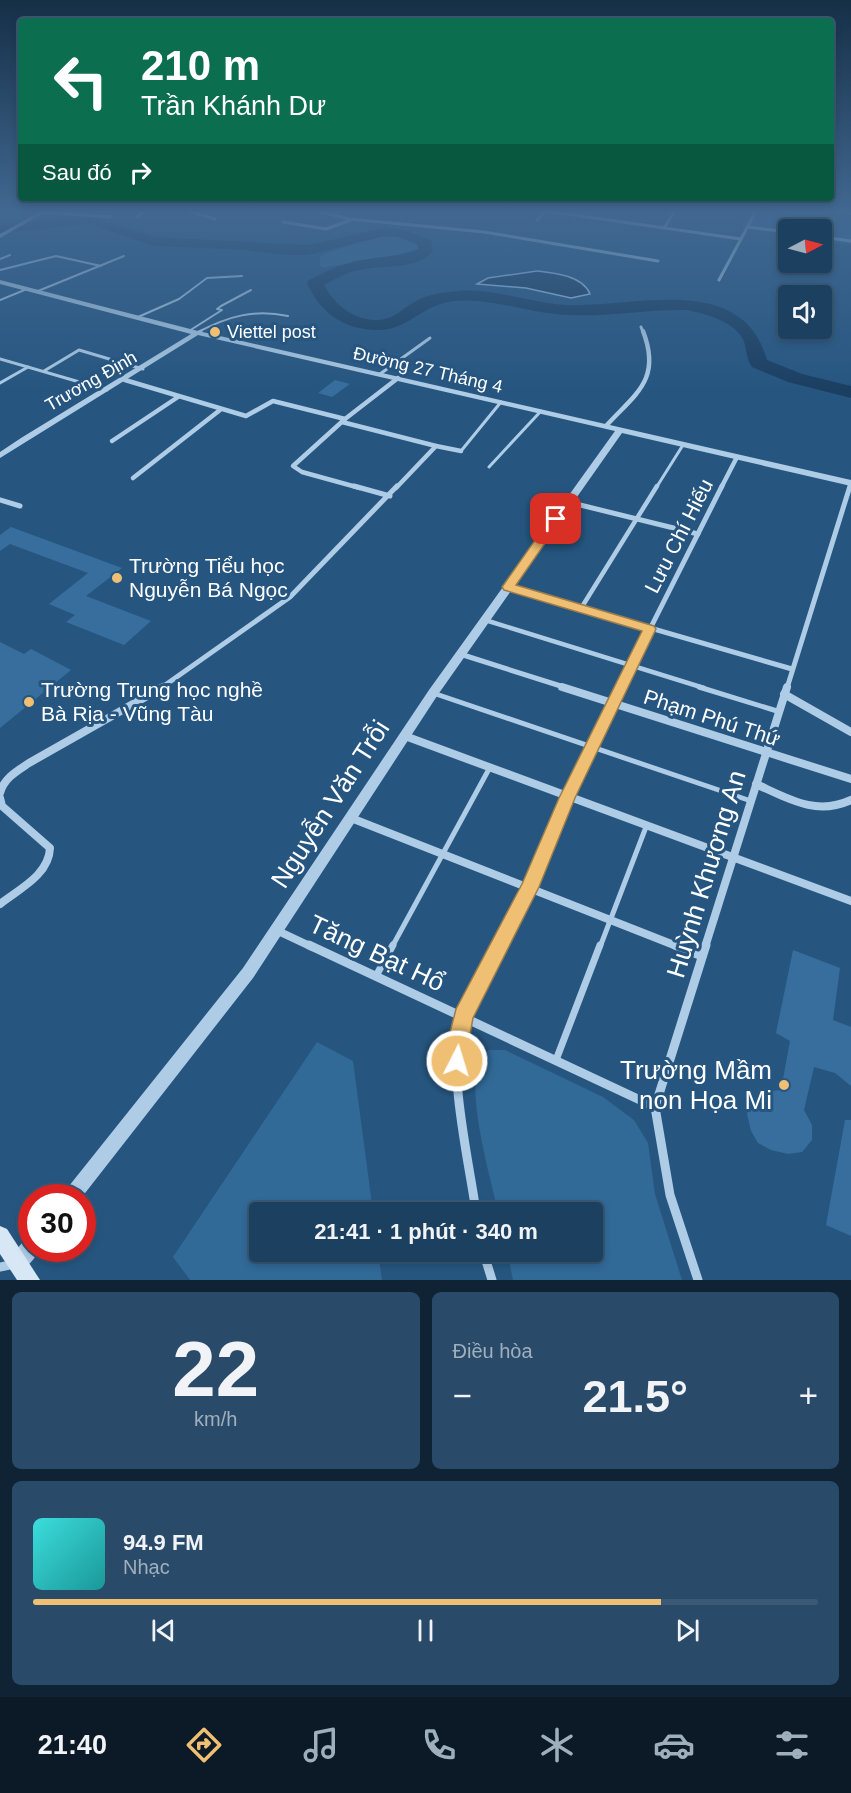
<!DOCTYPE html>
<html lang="vi">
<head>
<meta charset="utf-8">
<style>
	:root { --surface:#1c4060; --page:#294b69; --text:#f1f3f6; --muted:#a0afbd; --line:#3a5975; --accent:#efbf73 }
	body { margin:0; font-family:Arial,sans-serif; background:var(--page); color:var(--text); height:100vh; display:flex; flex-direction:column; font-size:22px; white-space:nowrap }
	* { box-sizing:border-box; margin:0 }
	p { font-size:20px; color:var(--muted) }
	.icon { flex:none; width:33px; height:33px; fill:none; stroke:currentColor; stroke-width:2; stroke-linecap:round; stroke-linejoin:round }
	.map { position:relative; height:1280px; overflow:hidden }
	.details { display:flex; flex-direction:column; gap:12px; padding:12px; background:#0f2335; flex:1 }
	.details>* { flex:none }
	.guide { position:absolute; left:18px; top:18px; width:816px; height:183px; border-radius:6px; box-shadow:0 3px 9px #0003,0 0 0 2px var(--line); background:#0b6e4f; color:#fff; overflow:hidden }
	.needle { width:39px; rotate:84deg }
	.fabs { position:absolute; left:778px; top:219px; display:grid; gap:12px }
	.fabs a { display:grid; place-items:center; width:54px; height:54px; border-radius:6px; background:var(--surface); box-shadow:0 3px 9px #0003,0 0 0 2px var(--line); font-size:30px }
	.speed { position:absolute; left:18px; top:1184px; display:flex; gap:12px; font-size:30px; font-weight:700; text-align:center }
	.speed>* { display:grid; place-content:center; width:78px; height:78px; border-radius:50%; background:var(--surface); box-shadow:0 3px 9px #0003,0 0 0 2px var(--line); line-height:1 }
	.speed .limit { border:9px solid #d22; background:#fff; color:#111 }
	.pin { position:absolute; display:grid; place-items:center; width:51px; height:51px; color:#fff; margin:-26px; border-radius:12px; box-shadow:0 3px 9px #0006 }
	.me { position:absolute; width:66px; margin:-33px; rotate:5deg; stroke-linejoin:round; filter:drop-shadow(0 0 4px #0008) }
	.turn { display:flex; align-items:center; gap:21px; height:126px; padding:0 24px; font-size:27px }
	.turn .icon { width:78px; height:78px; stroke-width:2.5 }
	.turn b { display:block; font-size:42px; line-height:51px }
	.then { display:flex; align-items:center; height:57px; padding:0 24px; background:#0003; gap:12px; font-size:22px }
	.big { font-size:45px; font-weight:700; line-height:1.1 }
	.details .tile { flex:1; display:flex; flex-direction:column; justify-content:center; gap:9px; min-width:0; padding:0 21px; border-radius:9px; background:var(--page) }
	.details .dial { align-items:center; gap:0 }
	.dial b { font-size:78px; line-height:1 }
	.song { display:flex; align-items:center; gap:18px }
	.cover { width:72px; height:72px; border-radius:9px; background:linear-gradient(135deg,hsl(180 70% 55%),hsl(180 70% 35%)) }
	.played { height:6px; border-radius:3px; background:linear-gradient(90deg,var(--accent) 80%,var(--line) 80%) }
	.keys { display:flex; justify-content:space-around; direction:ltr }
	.heat { display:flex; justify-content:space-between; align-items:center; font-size:33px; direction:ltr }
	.details .tiles { flex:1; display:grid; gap:12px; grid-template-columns:1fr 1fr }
	.tile:last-child { grid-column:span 2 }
	.trip { position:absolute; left:249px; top:1202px; width:354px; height:60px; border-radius:6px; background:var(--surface); box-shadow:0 3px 9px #0003,0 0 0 2px var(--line); font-weight:700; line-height:60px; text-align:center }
	.dock { display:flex; height:96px; justify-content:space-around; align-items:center; background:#0b1a26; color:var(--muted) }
	.dock .icon { width:42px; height:42px }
	.dock .active { color:var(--accent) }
	.dock b { font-size:27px; color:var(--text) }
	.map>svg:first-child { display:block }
</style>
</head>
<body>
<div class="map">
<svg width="851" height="1280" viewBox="0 0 851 1280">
	<rect width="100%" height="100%" fill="#265680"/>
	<g fill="#316997">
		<path d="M749,211H851V245L822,240V230H789V235L741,228Z"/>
		<path d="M396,236L420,241L424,248C402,267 352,260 324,268L320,266V257L326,253L379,237Z"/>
		<path d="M317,1042L353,1061L373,1212H260V1251H378L382,1280H190L173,1257Z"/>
		<path d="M489,1050H505L603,1097L634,1120L648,1143L655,1194L682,1280H513L507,1251H592V1212H498C490,1175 466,1095 479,1060C481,1056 485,1053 489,1050Z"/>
	</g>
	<path fill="#1b3f61" stroke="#a2c8e6" stroke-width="1.5" d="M537,271C555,273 583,276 590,294L571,298L526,288L477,284L488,278Z"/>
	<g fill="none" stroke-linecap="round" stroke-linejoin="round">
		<path fill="#1b3f61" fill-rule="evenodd" d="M89,216L155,237L308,245L385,228L405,230L431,240L433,251C417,270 386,265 364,269C349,271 337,278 324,285C334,304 352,319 374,320C394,321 402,308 418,300C428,295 439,293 449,292C489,285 527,303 567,305C634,308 742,271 767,360L802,374L851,386V398L788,382L752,367C746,359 747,348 743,339C733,321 706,314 687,310C647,309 607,317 568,315C529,314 493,297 454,301C418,305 407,336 365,329C337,325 318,308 307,283L309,280C327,271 343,263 362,260C382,256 399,257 418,249V245L398,237L385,236L308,255H285L245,250L154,246L88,224L0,233V225Z"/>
	</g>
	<g fill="#376e9d">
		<path d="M335,380L350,384L332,397L318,393Z"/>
		<path d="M11,527L122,568L86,596L151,621L124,645L66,622L75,615L49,604L88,573L10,544L0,551V535Z"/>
		<path d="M0,642L24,654L31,649L71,670L0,728Z"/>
		<path d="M793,950L840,968L833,1020L851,1027V1086L835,1073L814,1067L804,1110L812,1125V1140L802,1152L788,1154L771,1150L758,1143L751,1131L747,1114L750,1103L762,1092L781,1090L790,1041L776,1033Z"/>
		<path d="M845,1120H851V1236L826,1225Z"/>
	</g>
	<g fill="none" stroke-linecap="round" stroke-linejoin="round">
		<g stroke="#aecce6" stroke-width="2">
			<path d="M0,259L10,255"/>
			<path d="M0,270L56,256L101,266"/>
			<path d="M38,291L124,256"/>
			<path d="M0,300L27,289"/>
			<path d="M138,317L179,299L207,278L242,276"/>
			<path d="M189,331L222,310L217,309L221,306L251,290"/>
			<path d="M198,332C229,316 254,309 288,316"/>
		</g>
		<g stroke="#aecce6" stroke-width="3">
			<path d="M197,333L201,331"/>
			<path d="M0,359L107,390"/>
			<path d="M44,371L79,350L143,369"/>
			<path d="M380,374L430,338"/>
			<path d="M0,383L28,367"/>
			<path d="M461,451L501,402"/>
			<path d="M489,467L541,411"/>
			<path d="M656,488L683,445"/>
		</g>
		<g stroke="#aecce6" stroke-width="4.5">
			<path d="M580,610L657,486"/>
			<path d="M485,620L704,688"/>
			<path d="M621,688L650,629"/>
		</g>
		<g stroke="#aecce6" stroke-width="5">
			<path d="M699,687L777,711"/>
			<path d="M433,693L751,801"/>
			<path d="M568,796L622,687"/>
			<path d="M392,947L489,769"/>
			<path d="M600,947L646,827"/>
		</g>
		<g stroke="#aecce6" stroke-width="7">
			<path d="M376,976L393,945"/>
			<path d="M556,1060L600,945"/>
		</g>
		<g stroke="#aecce6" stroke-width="3">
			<path d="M188,211L215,219"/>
			<path d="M316,211L350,219L484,232L658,261"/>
			<path d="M546,211L741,239"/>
			<path d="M837,211L851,213"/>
			<path d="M43,212L110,217"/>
			<path d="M137,217L145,211"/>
			<path d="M537,220L546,211"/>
			<path d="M283,222L326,229L351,220"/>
			<path d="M748,227L789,232"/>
			<path d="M664,228L675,211"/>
			<path d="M822,237L851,241"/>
			<path d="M719,280L756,211"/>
			<path d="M641,327L643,332"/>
		</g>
		<g stroke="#aecce6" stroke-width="4.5">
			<path d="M125,380L246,416L273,401L345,419"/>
			<path d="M342,422L436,446"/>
			<path d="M606,426C635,394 662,380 643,331"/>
			<path d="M112,441L178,397"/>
			<path d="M133,478L220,410"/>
			<path d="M360,488L302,472L293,466L345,419L398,378"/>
			<path d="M396,488L436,446L461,451"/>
			<path d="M721,488L737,457"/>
			<path d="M850,488L851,483"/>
		</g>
		<g stroke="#aecce6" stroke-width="5">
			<path d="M354,486L390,496"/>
			<path d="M0,500L20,506"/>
			<path d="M568,502L698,534"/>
			<path d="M508,587L792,669"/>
			<path d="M650,629L722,486"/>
			<path d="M460,654L567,688"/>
			<path d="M161,688L290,597L397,486"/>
			<path d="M787,688L850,486"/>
		</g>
		<g stroke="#aecce6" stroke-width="8">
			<path d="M562,687L851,779"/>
			<path d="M784,694L851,732"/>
			<path d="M405,736L851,901"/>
			<path d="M756,784C789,799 816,816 851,800"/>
			<path d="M0,793C4,778 17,771 29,763L163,687"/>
			<path d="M0,798L2,806L50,848C49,875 19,889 0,904"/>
			<path d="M351,818L679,947"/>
			<path d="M278,931L312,947"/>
			<path d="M499,947L530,887L567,798"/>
			<path d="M705,947L787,687"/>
		</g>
		<g stroke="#aecce6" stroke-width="9">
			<path d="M309,945L655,1107"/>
			<path d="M675,945L702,956"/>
			<path d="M476,1212C469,1160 445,1063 463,1015C473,991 488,968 500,945"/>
			<path d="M483,1251L492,1280"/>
			<path d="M0,1267L14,1264"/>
			<path d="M698,1280L670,1195L655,1107L706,945"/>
		</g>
		<g fill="#aecce6" fill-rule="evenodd">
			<path d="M41,211H47L0,238V234Z"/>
			<path d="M0,280L198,331L851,480V486L622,433L437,696L253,978L82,1197H62L65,1191L243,968L429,690L615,431L198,335L0,458V452L21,438L191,334L0,284Z"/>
			<path d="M32,1237V1248H40C36,1258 27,1268 18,1272L12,1269L9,1263C13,1253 21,1241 32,1237Z"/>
		</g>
		<path fill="#d7e7f6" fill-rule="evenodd" d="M0,1226L7,1229L40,1280H17L0,1254Z"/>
	</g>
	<linearGradient id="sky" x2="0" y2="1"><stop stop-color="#152f46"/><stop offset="0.54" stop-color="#416891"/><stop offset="1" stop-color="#416891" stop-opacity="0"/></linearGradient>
	<rect width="851" height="390" fill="url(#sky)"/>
	<path fill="#efbf73" stroke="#9b7c4b" stroke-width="1.5" d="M552,516L562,519L516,585L654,626L656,629L575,798L539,887L473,1018L464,1068L457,1071L450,1068L447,1061V1044L456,1009L522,884L559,798L642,631L504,590L502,587Z"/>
	<g fill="#efbf73" stroke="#265680" stroke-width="2">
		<circle cx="215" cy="332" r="6"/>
		<circle cx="117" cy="578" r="6"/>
		<circle cx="29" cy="702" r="6"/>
		<circle cx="784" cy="1085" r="6"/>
	</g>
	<g text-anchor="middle" stroke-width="6" stroke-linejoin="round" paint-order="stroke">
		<g font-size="18" fill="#fff" stroke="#265680" text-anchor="start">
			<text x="227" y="338">Viettel post</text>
		</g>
		<g font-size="18" fill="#fff" stroke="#265680">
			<text transform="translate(428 370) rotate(13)" y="6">Đường 27 Tháng 4</text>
			<text transform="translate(91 381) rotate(-30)" y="6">Trương Định</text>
		</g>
		<g font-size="21" fill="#fff" stroke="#265680">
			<text transform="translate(679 536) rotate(-63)" y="7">Lưu Chí Hiếu</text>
			<text transform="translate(712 718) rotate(18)" y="7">Phạm Phú Thứ</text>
		</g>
		<g font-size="21" fill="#fff" stroke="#265680" text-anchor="start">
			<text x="129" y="573">Trường Tiểu học<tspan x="129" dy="24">Nguyễn Bá Ngọc</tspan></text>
			<text x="41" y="697">Trường Trung học nghề<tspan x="41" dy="24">Bà Rịa - Vũng Tàu</tspan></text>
		</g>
		<g font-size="26" fill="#fff" stroke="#265680">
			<text transform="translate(330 804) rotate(-57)" y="9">Nguyễn Văn Trỗi</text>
			<text transform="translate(706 874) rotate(-73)" y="9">Huỳnh Khương An</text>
			<text transform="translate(377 953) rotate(25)" y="9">Tăng Bạt Hổ</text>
		</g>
		<g font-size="26" fill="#fff" stroke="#265680" text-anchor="end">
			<text x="772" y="1079">Trường Mầm<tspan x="772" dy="30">non Họa Mi</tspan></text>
		</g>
	</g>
</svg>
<div class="fabs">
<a><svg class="needle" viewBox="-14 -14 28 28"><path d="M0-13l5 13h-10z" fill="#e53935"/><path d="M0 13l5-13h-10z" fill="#a0afbd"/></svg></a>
<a><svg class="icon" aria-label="sound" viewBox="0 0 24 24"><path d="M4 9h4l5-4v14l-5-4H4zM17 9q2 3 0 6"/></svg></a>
</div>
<div class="speed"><div class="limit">30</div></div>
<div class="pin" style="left:556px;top:519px;background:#d93025"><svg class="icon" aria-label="arrive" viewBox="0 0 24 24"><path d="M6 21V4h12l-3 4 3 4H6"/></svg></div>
<svg class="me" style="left:457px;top:1061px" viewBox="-20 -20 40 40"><circle r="17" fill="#efbf73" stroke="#fff" stroke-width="3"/><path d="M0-11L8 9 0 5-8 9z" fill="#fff"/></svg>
<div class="trip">21:41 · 1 phút · 340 m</div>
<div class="guide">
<div class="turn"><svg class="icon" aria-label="left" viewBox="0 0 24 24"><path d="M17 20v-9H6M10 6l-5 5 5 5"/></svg><div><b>210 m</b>Trần Khánh Dư</div></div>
<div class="then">Sau đó<svg class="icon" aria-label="right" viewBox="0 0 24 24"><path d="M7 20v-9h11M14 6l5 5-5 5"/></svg></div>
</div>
</div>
<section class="details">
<div class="tiles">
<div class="tile dial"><b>22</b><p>km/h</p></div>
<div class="tile"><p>Điều hòa</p>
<div class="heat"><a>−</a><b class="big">21.5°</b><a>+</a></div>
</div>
<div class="tile">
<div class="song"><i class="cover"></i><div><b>94.9 FM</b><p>Nhạc</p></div></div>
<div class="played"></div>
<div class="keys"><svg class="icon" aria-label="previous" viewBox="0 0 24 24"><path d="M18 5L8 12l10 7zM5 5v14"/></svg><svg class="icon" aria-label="pause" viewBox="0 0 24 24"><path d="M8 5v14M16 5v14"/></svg><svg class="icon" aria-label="next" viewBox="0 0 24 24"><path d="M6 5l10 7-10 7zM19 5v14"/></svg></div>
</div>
</div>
</section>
<nav class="dock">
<b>21:40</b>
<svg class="icon active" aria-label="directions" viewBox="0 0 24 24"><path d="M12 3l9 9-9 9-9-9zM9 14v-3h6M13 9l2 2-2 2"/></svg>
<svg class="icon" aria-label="music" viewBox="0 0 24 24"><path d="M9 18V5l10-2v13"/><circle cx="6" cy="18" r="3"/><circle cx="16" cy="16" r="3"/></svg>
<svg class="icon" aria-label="phone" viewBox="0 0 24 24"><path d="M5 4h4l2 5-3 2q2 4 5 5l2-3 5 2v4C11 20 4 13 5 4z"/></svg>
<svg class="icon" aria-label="climate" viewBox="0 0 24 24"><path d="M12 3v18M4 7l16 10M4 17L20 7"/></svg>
<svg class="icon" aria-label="car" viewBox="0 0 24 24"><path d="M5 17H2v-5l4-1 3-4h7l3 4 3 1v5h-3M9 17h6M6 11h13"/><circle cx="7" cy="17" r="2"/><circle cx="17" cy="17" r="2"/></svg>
<svg class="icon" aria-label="filters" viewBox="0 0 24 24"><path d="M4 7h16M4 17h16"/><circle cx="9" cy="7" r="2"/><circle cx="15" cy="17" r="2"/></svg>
</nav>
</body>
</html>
